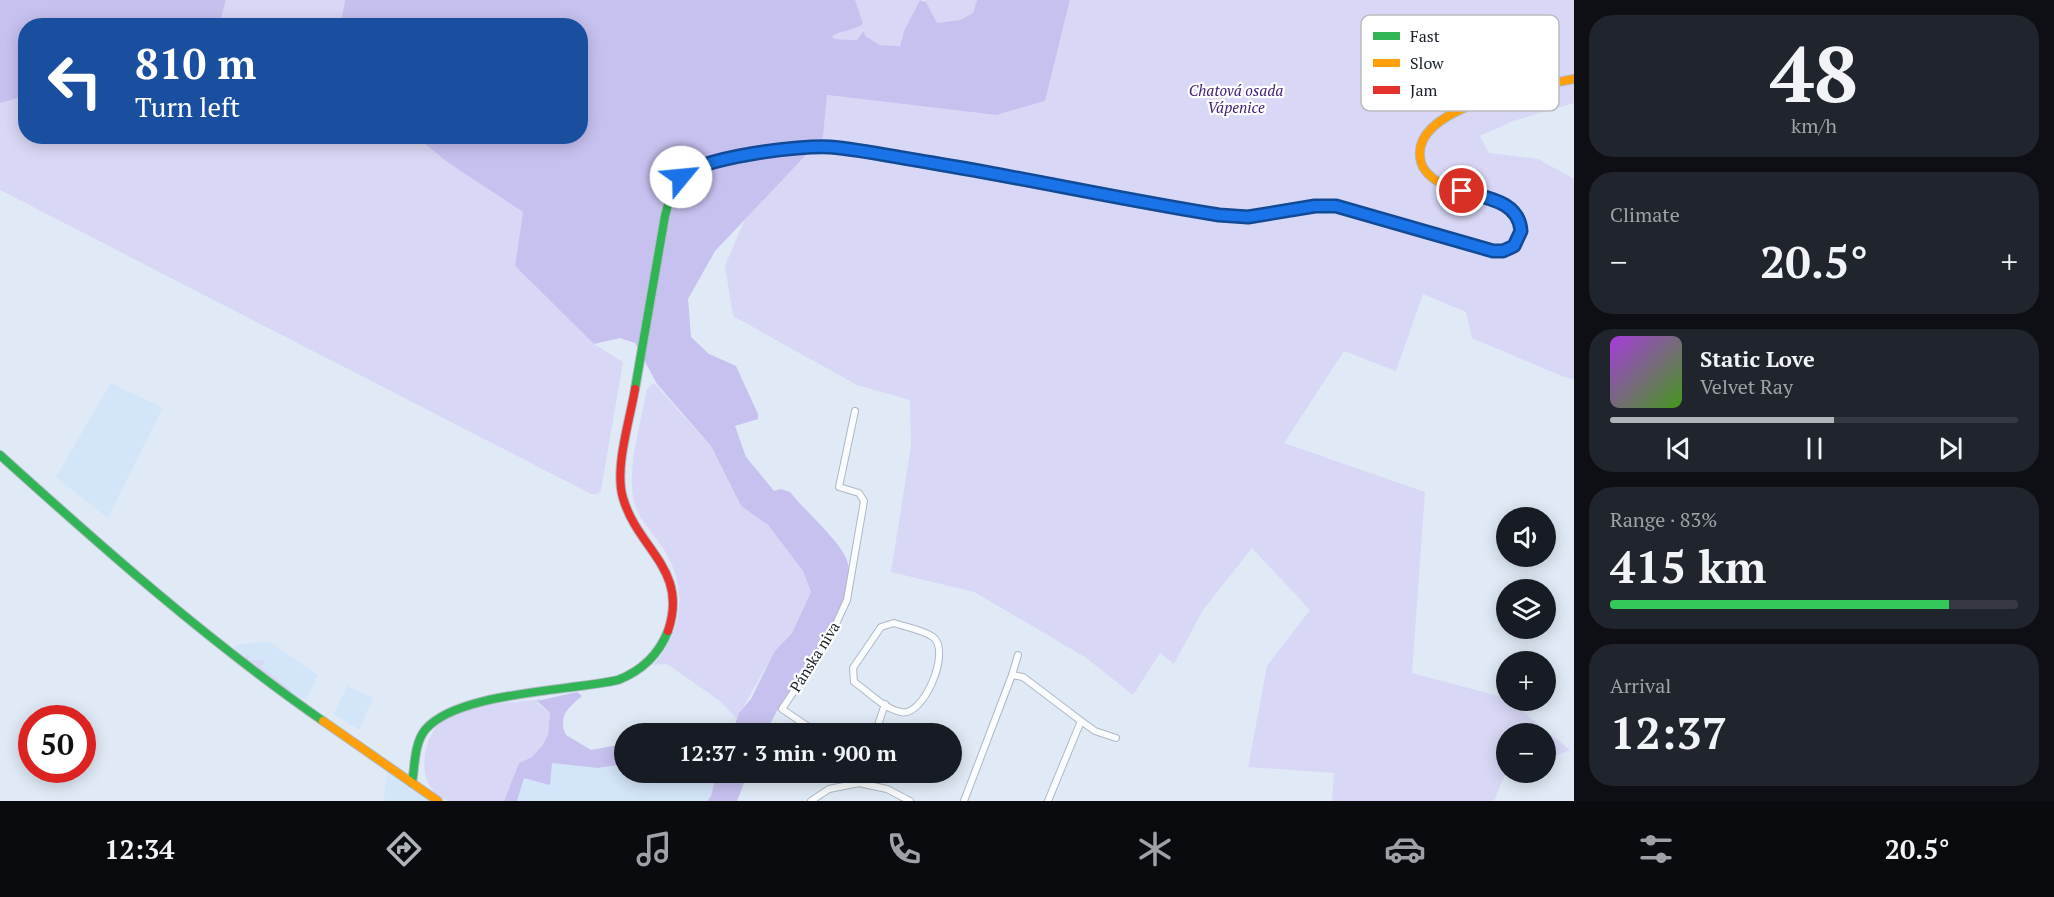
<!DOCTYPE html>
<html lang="en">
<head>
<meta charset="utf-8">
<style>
	:root { --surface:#171b24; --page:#20242c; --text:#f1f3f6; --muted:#9ea1a6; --line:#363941; --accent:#aeb4ba }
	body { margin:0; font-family:"PT Serif",serif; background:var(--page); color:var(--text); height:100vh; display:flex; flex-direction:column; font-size:22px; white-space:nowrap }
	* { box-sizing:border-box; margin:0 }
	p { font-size:20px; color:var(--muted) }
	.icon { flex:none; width:33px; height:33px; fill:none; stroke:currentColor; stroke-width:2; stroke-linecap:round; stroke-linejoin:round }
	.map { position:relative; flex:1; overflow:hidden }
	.drawer { display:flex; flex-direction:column; gap:15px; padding:15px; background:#0d0f14; width:480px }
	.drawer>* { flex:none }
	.banner { position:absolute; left:18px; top:18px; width:570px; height:126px; border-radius:24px; box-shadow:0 3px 15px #0003; background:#1a4fa0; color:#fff; overflow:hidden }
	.tools { position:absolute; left:1496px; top:507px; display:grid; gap:12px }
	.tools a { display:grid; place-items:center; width:60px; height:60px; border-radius:50%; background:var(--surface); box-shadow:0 3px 15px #0003; font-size:30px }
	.speed { position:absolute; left:18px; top:705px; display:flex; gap:12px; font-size:30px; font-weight:700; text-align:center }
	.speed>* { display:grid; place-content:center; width:78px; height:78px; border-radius:50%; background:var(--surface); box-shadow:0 3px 15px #0003; line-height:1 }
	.speed .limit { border:9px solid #d22; background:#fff; color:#111 }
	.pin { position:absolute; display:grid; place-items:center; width:51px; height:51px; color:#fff; margin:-26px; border:3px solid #fff; border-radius:50%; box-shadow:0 2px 6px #0007 }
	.me { position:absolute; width:66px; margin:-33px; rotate:62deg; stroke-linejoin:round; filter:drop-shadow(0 0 4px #0008) }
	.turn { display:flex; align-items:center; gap:21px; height:126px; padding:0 18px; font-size:27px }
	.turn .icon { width:78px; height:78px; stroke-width:2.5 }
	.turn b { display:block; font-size:42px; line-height:51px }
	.big { font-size:45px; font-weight:600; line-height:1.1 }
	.drawer .widget { flex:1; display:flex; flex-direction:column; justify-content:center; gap:9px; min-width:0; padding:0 21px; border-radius:24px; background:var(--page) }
	.drawer .dial { align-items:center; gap:0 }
	.dial b { font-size:78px; line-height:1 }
	.song { display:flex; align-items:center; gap:18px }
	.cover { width:72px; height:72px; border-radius:9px; background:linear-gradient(135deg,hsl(280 70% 55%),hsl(100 70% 35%)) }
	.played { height:6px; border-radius:3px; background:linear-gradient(90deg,var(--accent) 55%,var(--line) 55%) }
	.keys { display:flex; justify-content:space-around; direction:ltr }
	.heat { display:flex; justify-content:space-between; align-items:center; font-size:33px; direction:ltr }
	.charge { height:9px; border-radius:4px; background:linear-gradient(90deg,#34c759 83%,var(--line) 0) }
	.trip { position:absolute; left:614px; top:723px; width:348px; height:60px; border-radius:30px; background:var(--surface); box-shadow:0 3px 15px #0003; font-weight:600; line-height:60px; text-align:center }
	.tab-bar { display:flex; height:96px; justify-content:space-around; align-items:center; background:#090b0e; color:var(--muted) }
	.tab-bar .icon { width:42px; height:42px }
	.tab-bar .on { color:var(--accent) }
	.tab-bar b { font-size:27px; color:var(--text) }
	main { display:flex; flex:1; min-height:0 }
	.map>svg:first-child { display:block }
</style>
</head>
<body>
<main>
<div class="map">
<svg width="1574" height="801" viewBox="0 0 1574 801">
	<rect width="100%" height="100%" fill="#dfeaf6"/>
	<g fill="#d3e5f9">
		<path d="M111,383L163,408L108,518L56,477Z"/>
		<path d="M270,642L318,675L306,699L290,695L243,661L232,648L239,644Z"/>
		<path d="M347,686L373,698L359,730L334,714Z"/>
		<path d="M552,763L598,768L624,764V772L704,773L712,779L714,790L707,801H517L524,778Z"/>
		<path d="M388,770L434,801H383Z"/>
	</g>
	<g fill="#d8d8f6">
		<path d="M226,0H345L340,25L219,26Z"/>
		<path d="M855,0H920L904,31L900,46L880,45L865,36L857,40L834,39L831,36L847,29H854L858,16Z"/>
		<path d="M924,0H977L974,13L960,20L937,23Z"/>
		<path d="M1070,0H1574V103L1513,121L1480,136L1489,153L1538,159L1574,179V379L1564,377L1472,338L1466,312L1423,294L1396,371L1344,351L1284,443L1425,492L1412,673L1506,698L1570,750L1545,760V734H1506V772L1513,773L1504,776L1494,801H1332L1334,773L1248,767L1267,666L1310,610L1252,548L1203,610L1174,664L1160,653L1133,695L1085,657L974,592L891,572L911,446L910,400L857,385L733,316L725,266L747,214L823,137L827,95L995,115L1045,101Z"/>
		<path d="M25,96L26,136L417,137L447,162L523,212L515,266L594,344L623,362L601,490L598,494H591L0,190V103Z"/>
		<path d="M654,383L711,446L741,506L768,525L803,571L811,592L792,633L774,652L737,719L720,701L673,668L666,664L653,665C684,631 688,587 663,548C652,532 636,517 633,497C628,462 641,423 647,389Z"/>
		<path d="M247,655L250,656L247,660H266L261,667L290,689L291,694L243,659Z"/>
		<path d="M541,699L537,703L550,713L548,735L542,746L532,757L519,763L504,801C488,801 464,801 449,801C412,790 421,733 447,717C470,703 514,703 541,699Z"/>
	</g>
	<g fill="#c7c1f0">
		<path d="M0,0H226L219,25L26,26L25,96L0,103Z"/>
		<path d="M345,0H855L863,24C853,31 842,30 832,36L834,39L857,40L864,31L865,36L880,45L900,46L904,31L920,0L926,2L937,23L960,20L973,13L977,0H1070L1045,101L996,115L827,95L823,137L715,251L688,299L691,337L709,354L736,366L758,414V419L735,426L746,457L774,491L781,489L790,492C804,510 838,539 846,558C864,599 803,669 783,701C776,711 771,723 765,733H732L739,713L751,699L774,652L792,633L811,592L803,571L768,525L741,506L711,446L657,384L635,343L620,338L594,344L515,266L523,212L447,162L417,137L580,136V26H340Z"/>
		<path d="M577,692L582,696C569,707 557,716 566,735L591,750L624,744V764L598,768L552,763L550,785L524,778L517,801H504L519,763L532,757L542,746L548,735L550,713L537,701Z"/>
		<path d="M704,773H748L737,801H707L711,796L714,784Z"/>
	</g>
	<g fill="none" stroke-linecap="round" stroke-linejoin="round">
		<defs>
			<g id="street">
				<path d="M894,623C905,627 923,630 933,637C952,651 923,718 901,712C884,709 868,691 854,682L853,668L881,627Z"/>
				<path d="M1012,675L1018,655"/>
				<path d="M1081,721L1095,731L1116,738"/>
				<path d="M819,734L782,709L829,639L847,600L864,501L859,493L839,487L855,411"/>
				<path d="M875,734L885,704"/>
				<path d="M859,783L887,789L910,801"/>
				<path d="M811,801L829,789L859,783L862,772"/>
				<path d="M964,801L1012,675L1023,677L1081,721L1048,801"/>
			</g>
			<g id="fast">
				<path d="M635,389L665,216C669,200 673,183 687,172C706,156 804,146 830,147C851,148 873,154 894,157"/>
				<path d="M0,455C104,549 208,641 323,721"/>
				<path d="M412,783C415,766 414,744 425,730C456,692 570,691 618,680C641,671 659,654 668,631"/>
			</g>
			<g id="slow">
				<path d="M894,157L1185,209"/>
				<path d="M1478,247L1499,251L1513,247C1553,203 1459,193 1440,183C1433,179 1423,171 1421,162C1406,106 1539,86 1574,79"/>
				<path d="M323,721L438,801"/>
			</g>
			<g id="jam">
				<path d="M1185,209L1248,217L1315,206H1336L1478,247"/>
				<path d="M635,389C630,420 614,468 623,498C638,550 689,569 668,631"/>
			</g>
		</defs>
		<use href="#street" stroke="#afb8c2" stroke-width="8"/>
		<use href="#fast" stroke="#afb8c2" stroke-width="10"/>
		<use href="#slow" stroke="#afb8c2" stroke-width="10"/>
		<use href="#jam" stroke="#afb8c2" stroke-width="10"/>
		<use href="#street" stroke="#fafcfe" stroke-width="6"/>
		<use href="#fast" stroke="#30b455" stroke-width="8"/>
		<use href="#slow" stroke="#ff9f0a" stroke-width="8"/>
		<use href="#jam" stroke="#e5322d" stroke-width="8"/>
	</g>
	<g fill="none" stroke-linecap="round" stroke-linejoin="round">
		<defs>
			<path id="route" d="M681,177C701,157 801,145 830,147C865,150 899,158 933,163C1029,179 1124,200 1219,215L1248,217L1315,206H1336L1493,251H1503L1514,246L1521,231C1519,201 1486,198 1462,191"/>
		</defs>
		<use href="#route" stroke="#114b97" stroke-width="15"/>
		<use href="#route" stroke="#1a73e8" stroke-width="10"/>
	</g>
	<g text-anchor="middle" stroke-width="4.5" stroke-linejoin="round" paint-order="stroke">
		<g font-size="15" font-style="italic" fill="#422078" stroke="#fff">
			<text x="1236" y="96">Chatová osada<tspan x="1236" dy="17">Vápenice</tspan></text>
		</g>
		<g font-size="15" fill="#171f29" stroke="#fff">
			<text transform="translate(815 657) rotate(-58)" y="5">Pánska niva</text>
		</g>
	</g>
	<rect x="1361" y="15" width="198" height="96" rx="9" fill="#fff" stroke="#b9bcbf" stroke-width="1.5"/>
	<rect x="1373" y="32" width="27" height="8" fill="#30b455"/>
	<rect x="1373" y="59" width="27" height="8" fill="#ff9f0a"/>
	<rect x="1373" y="86" width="27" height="8" fill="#e5322d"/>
	<g font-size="16" fill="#171f29">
		<text x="1410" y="42">Fast</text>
		<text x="1410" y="69">Slow</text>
		<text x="1410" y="96">Jam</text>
	</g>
</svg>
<div class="tools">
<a><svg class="icon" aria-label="sound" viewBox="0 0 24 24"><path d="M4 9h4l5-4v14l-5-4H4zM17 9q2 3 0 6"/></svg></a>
<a><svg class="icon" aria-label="layers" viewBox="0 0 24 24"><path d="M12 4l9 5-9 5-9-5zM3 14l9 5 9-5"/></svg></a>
<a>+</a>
<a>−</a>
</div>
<div class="speed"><div class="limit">50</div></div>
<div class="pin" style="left:1462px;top:191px;background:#d93025"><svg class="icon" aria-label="arrive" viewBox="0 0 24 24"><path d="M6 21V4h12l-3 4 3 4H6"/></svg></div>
<svg class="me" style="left:681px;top:177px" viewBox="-20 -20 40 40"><circle r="19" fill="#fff"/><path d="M0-13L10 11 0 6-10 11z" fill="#1a73e8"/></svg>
<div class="trip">12:37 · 3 min · 900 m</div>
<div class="banner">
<div class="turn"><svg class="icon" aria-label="left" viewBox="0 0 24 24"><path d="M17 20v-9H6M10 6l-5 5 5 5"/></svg><div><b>810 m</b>Turn left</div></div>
</div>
</div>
<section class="drawer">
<div class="widget dial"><b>48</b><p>km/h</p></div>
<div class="widget"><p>Climate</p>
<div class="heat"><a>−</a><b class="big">20.5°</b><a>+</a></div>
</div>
<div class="widget">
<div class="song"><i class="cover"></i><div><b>Static Love</b><p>Velvet Ray</p></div></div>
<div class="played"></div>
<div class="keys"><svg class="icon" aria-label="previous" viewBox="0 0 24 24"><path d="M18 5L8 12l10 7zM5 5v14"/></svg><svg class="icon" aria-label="pause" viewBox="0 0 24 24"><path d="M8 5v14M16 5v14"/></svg><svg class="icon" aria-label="next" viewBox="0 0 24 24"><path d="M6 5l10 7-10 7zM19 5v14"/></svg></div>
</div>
<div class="widget"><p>Range · 83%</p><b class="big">415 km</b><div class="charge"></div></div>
<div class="widget"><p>Arrival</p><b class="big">12:37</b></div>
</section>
</main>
<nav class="tab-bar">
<b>12:34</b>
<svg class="icon on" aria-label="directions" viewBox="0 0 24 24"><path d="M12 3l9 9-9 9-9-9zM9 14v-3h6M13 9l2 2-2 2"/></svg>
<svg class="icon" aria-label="music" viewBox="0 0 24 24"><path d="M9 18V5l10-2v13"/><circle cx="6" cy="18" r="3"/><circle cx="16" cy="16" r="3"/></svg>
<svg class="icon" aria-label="phone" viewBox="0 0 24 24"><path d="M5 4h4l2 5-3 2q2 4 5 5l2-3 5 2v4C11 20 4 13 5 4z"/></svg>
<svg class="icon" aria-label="climate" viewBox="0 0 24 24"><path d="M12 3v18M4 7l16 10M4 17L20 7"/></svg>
<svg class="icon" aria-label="car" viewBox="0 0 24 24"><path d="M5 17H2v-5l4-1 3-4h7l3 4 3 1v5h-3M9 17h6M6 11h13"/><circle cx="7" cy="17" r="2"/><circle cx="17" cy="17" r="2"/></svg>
<svg class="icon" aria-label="filters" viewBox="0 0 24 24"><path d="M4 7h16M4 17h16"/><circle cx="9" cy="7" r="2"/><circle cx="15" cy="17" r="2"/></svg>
<b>20.5°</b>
</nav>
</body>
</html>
